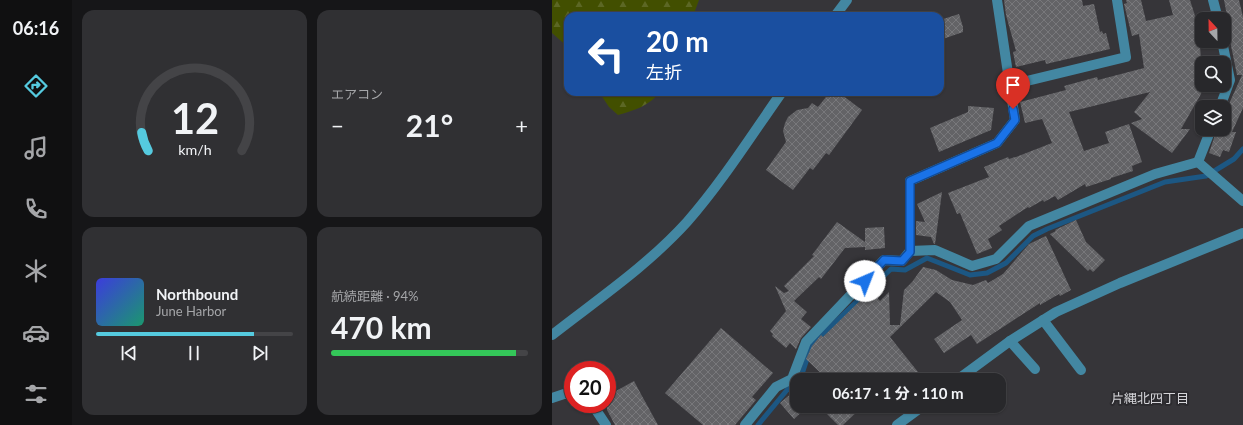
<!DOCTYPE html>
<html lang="ja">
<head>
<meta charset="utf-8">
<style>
	:root { --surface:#28282b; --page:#303033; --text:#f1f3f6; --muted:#a5a6a9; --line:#444447; --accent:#55cadf }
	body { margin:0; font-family:Lato,"Noto Sans JP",sans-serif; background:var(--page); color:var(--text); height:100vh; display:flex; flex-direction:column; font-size:15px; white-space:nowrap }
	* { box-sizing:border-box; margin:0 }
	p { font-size:13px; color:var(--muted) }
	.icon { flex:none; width:22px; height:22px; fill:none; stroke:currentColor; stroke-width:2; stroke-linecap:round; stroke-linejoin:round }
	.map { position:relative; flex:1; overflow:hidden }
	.details { display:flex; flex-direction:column; gap:10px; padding:10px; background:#161618; width:480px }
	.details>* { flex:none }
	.guide { position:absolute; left:12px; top:12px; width:380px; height:84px; border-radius:12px; box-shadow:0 1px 3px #0004,0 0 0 1px var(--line); background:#1a4fa0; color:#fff; overflow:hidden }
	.needle { width:26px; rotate:338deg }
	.fabs { position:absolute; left:643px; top:12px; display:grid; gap:8px }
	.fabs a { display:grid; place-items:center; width:36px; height:36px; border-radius:8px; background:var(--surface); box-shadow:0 1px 3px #0004,0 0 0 1px var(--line); font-size:20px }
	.speed { position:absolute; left:12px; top:361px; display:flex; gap:8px; font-size:20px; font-weight:700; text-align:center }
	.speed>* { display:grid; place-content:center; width:52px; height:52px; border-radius:50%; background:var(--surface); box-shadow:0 1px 3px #0004,0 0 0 1px var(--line); line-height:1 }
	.speed .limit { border:6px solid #d22; background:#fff; color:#111 }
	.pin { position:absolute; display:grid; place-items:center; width:34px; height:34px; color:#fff; margin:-41px -17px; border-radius:50% 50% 50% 0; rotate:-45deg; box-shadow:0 0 4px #0007 }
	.pin .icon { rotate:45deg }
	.me { position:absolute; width:44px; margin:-22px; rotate:44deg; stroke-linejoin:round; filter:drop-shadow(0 0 3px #0008) }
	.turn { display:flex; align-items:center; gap:14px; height:84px; padding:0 16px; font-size:18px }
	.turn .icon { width:52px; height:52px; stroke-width:2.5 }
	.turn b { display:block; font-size:28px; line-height:34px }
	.big { font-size:30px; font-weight:700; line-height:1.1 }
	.details .card { flex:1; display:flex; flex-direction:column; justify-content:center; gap:6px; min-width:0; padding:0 14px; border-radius:12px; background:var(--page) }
	.details .dial { align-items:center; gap:0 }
	.dial svg { height:104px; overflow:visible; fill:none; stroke:var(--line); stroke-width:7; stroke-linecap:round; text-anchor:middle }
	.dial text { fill:var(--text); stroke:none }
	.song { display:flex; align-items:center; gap:12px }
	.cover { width:48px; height:48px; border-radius:6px; background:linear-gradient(135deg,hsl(240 70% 55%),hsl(160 70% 35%)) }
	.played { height:4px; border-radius:2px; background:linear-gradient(90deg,var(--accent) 80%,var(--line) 80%) }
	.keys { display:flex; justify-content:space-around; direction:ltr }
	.heat { display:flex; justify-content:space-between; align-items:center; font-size:22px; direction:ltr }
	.charge { height:6px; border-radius:3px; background:linear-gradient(90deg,#34c759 94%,var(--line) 0) }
	.details .tiles { flex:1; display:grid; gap:10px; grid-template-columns:repeat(2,1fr) }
	.trip { position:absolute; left:238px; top:373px; width:216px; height:40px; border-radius:12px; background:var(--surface); box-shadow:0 1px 3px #0004,0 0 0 1px var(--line); font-weight:700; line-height:40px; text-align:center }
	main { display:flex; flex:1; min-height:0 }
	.tabs { display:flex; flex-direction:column; width:72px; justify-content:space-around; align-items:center; background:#101011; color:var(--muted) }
	.tabs .icon { width:28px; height:28px }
	.tabs .active { color:var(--accent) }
	.tabs b { font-size:18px; color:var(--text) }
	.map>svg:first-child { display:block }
</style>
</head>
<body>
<main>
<nav class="tabs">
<b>06:16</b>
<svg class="icon active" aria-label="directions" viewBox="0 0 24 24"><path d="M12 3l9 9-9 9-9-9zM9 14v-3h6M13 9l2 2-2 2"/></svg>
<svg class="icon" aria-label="music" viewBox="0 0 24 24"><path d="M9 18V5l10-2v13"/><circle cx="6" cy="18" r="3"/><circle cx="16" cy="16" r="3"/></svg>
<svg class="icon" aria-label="phone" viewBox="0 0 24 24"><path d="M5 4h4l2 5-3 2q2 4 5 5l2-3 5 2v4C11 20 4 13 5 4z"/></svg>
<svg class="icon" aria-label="climate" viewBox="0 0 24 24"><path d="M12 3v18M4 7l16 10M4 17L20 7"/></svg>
<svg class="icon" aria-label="car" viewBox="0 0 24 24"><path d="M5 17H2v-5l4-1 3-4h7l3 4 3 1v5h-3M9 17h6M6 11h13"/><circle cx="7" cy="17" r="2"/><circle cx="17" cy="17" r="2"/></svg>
<svg class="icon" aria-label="filters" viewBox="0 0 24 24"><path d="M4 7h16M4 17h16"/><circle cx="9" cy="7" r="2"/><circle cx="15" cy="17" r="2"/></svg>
</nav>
<section class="details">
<div class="tiles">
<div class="card dial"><svg viewBox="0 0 100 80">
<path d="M14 69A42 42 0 1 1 86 69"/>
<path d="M14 69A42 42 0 0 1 9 55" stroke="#55cadf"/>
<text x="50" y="56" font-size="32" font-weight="700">12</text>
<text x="50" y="72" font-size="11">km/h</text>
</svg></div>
<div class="card"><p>エアコン</p>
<div class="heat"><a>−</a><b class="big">21°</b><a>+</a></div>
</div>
<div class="card">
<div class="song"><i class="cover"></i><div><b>Northbound</b><p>June Harbor</p></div></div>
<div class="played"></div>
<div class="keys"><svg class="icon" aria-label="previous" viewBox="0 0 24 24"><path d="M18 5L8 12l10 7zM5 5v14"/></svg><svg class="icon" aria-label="pause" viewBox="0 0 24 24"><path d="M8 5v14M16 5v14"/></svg><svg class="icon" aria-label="next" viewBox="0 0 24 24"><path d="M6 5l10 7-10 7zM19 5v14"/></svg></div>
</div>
<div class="card"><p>航続距離 · 94%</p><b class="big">470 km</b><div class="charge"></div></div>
</div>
</section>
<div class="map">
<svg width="691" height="425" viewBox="0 0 691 425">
	<defs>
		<pattern id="forest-firs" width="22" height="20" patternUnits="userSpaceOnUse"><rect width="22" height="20" fill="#424f00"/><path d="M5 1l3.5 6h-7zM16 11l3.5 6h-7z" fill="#5c6724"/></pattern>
		<pattern id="building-cross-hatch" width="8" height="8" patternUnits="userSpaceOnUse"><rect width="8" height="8" fill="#636366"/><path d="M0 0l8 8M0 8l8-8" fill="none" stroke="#78787b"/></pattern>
	</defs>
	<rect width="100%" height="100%" fill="#363539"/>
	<g fill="url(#forest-firs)">
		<path d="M0,0H147L141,16H16V47L0,33Z"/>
		<path d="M47,92H108C97,106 83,110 66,115L57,107Z"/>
	</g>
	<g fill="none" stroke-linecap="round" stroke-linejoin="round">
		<g stroke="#1c5783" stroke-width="5">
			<path d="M248,380L260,344L339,269L353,270L375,258L418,275L435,273L454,263L481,236L495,229L613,182L654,176L682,159L691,149"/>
			<path d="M206,425L235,390L245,384"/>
		</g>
	</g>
	<g fill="url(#building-cross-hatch)">
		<path d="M452,0H530L531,6L542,4L548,32L550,31L551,34L554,33L558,49L494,64L493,60L464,67L461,52L464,51L454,15Z"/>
		<path d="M574,0H589L594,21L621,15L617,0H638L644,19L646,18L651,87L649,94L629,129H638L620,153L579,123L590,119L582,112L598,92L517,112L532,151L557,143L553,132L577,124L590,162L580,166L581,171L559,178V179L534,187L533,184L506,200L503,196L492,202L491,200L477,208L476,207L447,226L450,230L436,239L440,248L425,254L408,213L405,214L396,193L437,177L432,167L456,157L457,159L463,157H464L500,143L490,119L473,123L468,102L514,90L512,86L545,77L546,80L592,68L587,34L580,36L572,4L575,3Z"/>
		<path d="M672,0H687L691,17V108L680,132H684L677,152L671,150L668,157L657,153L665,129H672V115L690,75H685L674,21H676Z"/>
		<path d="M407,14L411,27V32L388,40V20Z"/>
		<path d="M278,92H286L310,110L277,155L274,153L261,170L258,168L241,190L214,170L234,142L231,131L233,123L236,117L245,110L256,108L260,103L266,107Z"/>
		<path d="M416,106L442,108L439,130L387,152L378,128L416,112Z"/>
		<path d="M390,192L383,244H382L379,237L364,235V221L373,222L365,204Z"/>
		<path d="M524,220L534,242L553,260L541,272L538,269L536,271L498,234L504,231L503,230Z"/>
		<path d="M285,222L313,242V228L332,227L333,248L313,250V247L293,248L269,279L267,277L242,301L255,312L249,319L259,327L249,338L244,349L238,343L234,348L220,336L221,334L218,331L234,311L223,286L232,293L237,291L232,286L262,256L260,255Z"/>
		<path d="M494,236L519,290L508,296L507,294L488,305V303L425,344L419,335L392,353L382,339L410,320L398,302L384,292L338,337L366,372L356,380H276L254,359L260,346L269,335L271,337L319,290L328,301L337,292L338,325H348L352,290L360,282L371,267L384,270L400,280L421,285L434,280L436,283L451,274L477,244Z"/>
		<path d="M169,328L221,373L200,397L204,400L183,425H151L113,393Z"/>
		<path d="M82,381L90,396L106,425H63L55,410V396Z"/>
		<path d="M240,393L245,399V406H251L253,409L242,419L228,403Z"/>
		<path d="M267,406H311L291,425H286Z"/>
	</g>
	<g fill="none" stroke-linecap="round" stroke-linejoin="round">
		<g stroke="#4387a2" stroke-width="10">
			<path d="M661,0L666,19"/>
			<path d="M283,16L295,0"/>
			<path d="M458,85L574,57L565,0"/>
			<path d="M668,107L678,80L670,41"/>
			<path d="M646,162L691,201"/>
			<path d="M646,162L659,129"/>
			<path d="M358,251V181L445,143L463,120L445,0"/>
			<path d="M491,320L529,370"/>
			<path d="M0,335C46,299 95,266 135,222C170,182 199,136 230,92"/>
			<path d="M458,341L483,369"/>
			<path d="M405,380L458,341L504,312L568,283L691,233"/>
			<path d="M0,398L12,394H21"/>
			<path d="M40,404L54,425"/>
			<path d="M426,406L427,407"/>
			<path d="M193,425L224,387L240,379L254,342L332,260L350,261L358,251L383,250L420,266L444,259L477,226L603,174L646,162"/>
			<path d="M345,425L371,406"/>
		</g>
	</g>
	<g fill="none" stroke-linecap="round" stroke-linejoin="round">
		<defs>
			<path id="route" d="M313,281L332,260L350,261L358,252V181L445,143L463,120L461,109"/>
		</defs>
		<use href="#route" stroke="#114b97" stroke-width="10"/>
		<use href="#route" stroke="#1a73e8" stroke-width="7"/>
	</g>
	<g text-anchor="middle" stroke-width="4" stroke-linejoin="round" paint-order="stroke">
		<g font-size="13" fill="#d4d4d8" stroke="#2c2b2f">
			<text x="598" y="403">片縄北四丁目</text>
		</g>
	</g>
</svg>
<div class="fabs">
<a><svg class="needle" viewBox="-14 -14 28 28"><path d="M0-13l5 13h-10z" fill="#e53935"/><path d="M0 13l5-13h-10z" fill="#a5a6a9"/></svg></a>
<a><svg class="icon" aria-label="search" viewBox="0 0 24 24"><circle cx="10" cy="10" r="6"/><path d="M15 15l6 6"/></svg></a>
<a><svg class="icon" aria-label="layers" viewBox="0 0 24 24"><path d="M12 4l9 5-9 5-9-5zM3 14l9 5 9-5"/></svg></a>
</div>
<div class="speed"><div class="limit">20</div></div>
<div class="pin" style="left:461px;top:109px;background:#d93025"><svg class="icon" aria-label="arrive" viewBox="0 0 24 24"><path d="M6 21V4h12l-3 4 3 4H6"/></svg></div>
<svg class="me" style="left:313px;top:281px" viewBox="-20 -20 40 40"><circle r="19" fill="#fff"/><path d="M0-13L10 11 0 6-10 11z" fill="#1a73e8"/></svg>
<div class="trip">06:17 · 1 分 · 110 m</div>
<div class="guide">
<div class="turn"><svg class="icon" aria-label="left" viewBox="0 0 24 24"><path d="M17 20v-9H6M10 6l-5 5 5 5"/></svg><div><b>20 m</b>左折</div></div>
</div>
</div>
</main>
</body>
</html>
